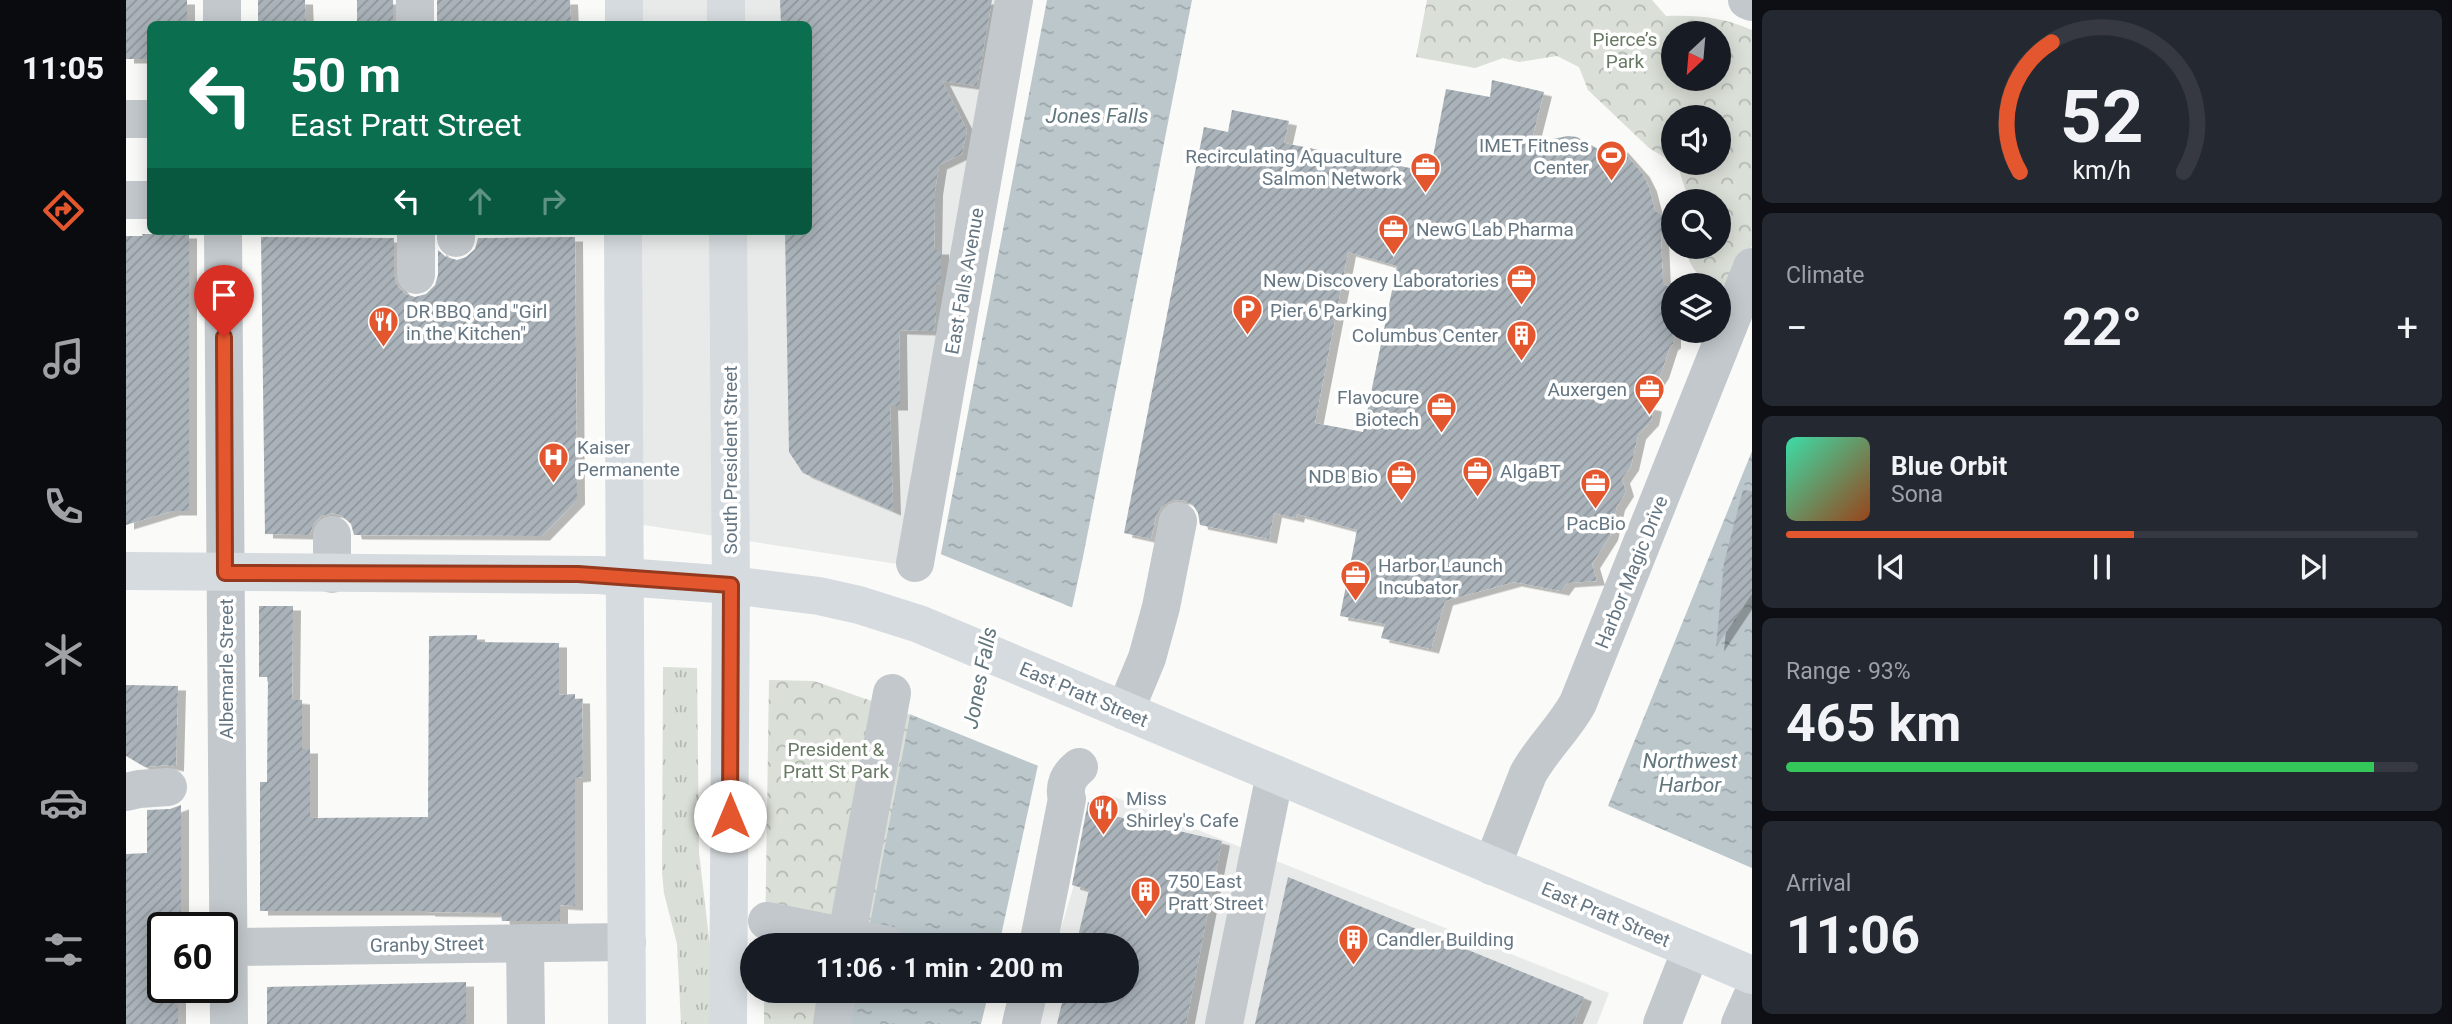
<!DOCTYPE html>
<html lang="en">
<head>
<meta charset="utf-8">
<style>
	:root { --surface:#171b24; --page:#242831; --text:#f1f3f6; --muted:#9ea1a6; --line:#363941; --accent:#e4572e }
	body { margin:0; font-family:Roboto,sans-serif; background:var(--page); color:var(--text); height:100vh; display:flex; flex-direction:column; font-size:26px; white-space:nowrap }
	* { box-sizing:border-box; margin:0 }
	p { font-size:23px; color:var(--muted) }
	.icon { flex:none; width:38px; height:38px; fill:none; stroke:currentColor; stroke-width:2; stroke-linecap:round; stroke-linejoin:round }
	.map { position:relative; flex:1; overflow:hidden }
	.details { display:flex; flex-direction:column; gap:10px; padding:10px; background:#0d0f14; width:700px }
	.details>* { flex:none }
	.top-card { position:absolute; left:21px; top:21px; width:665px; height:214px; border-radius:10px; box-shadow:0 4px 18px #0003; background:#0b6e4f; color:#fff; overflow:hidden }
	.needle { width:46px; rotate:206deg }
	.fabs { position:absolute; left:1535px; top:21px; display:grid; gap:14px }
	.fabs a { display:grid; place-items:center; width:70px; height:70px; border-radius:50%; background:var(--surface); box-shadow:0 4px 18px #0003; font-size:35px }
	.speed { position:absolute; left:21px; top:912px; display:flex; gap:14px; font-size:35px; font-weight:700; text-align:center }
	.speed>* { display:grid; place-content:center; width:91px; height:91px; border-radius:50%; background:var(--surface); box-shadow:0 4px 18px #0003; line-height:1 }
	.speed .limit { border:4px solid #111; border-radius:10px; background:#fff; color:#111 }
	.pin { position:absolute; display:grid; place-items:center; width:60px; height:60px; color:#fff; margin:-72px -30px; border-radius:50% 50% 50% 0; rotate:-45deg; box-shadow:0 0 7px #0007 }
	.pin .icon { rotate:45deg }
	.me { position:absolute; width:77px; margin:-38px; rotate:0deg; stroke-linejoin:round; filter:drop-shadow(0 0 5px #0008) }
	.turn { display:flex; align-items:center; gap:24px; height:147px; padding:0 28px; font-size:32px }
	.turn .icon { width:91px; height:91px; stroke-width:2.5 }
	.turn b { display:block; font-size:49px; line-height:60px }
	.lanes { display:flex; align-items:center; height:66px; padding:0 28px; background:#0003; justify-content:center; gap:35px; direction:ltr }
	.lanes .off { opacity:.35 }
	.big { font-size:52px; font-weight:700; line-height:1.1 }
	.details .tile { flex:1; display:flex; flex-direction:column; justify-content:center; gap:10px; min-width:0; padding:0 24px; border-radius:10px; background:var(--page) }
	.details .dial { align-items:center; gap:0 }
	.dial svg { height:182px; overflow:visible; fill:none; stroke:var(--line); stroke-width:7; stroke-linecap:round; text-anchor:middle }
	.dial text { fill:var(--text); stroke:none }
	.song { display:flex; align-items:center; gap:21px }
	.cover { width:84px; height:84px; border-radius:10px; background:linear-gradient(135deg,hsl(160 70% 55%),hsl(20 70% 35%)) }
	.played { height:7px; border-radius:4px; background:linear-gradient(90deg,var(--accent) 55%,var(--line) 55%) }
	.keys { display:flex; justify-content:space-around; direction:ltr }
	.heat { display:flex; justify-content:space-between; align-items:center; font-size:38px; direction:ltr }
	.charge { height:10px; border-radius:5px; background:linear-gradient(90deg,#34c759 93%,var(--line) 0) }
	.trip { position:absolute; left:614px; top:933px; width:399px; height:70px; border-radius:35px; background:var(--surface); box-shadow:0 4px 18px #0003; font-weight:700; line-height:70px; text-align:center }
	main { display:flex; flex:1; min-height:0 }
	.menu { display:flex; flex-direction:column; width:126px; justify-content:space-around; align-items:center; background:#090b0e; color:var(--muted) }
	.menu .icon { width:49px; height:49px }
	.menu .selected { color:var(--accent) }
	.menu b { font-size:32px; color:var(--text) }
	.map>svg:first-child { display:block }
</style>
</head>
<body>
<main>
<nav class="menu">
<b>11:05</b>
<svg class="icon selected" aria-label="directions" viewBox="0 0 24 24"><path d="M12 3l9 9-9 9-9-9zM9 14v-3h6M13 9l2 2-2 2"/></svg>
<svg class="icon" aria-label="music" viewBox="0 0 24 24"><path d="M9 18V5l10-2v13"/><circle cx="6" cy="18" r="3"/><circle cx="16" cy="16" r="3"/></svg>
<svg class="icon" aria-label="phone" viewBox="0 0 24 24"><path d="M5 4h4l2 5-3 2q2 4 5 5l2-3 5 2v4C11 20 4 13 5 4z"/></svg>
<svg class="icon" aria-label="climate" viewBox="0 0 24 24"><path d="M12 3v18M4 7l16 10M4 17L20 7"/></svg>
<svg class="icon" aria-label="car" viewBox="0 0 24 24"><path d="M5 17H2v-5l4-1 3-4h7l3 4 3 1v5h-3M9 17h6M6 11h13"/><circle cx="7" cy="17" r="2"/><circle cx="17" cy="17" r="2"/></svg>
<svg class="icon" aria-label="filters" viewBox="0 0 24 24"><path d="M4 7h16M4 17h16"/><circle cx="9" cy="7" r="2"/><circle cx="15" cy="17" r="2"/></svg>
</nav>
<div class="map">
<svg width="1626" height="1024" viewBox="0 0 1626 1024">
	<defs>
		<pattern id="grass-tufts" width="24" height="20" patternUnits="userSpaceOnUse" patternTransform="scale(1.75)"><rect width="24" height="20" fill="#dadfd7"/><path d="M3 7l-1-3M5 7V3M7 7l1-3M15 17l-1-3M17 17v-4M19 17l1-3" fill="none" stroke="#b4b9b4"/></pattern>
		<pattern id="park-crowns" width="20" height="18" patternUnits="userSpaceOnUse" patternTransform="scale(1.75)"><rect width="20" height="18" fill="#dadfd7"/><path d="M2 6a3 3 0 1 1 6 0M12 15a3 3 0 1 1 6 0" fill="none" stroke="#b4b9b4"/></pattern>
		<pattern id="water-ripples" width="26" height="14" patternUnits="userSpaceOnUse" patternTransform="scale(1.75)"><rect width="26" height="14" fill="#bbc7cb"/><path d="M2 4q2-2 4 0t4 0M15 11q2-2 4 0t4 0" fill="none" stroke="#9ca6aa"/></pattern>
		<pattern id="building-hatch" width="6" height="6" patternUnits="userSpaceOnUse" patternTransform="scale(1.75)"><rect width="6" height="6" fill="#aab3b9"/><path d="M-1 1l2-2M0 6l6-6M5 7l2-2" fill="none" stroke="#8e969c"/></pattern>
		<filter id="shadow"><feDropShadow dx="8" dy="4.5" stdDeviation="0" flood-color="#0004"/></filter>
	</defs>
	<rect width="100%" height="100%" fill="#fafaf8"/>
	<g fill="#e8e9e9">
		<path d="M482,0H903L804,569L498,522L490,231H682V24H483Z"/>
		<path d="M976,792L1483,993L1471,1024H913L920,991L1001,990V945H930Z"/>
	</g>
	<path fill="url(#grass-tufts)" d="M537,667L571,668L573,853L584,946L587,1024H555L551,944L538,893L536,873Z"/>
	<g fill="url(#park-crowns)" fill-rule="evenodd">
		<path d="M1301,0H1526L1540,16C1572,15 1596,17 1626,30V246L1606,297L1593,288L1592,285C1574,283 1562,264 1559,247H1592V201H1561L1562,198L1553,170L1541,159L1523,148L1462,90L1453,67L1431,56L1393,62L1377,58L1349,68L1290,57ZM1547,33H1592V79H1547ZM1547,117H1592V163H1547Z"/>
		<path d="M643,680L688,681L786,715L741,945H639Z"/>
		<path d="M638,991H732L725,1024H638Z"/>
	</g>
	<g fill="url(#water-ripples)">
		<path d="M921,0H1066L957,557L873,945H740Z"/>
		<path d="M1626,451V868L1482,806Z"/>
		<path d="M731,991H863L855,1024H724Z"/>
	</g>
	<path fill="#fafaf8" d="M812,553L950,609L915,767L781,713Z"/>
	<g fill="url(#building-hatch)" fill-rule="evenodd" filter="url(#shadow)">
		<path d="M0,0H61V24H24V59H0Z"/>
		<path d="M132,0H179L180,24H132Z"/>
		<rect x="231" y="0" width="36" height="24"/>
		<path d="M311,0H444L445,24H311Z"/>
		<path d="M654,0H866L851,86L816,81L841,130L836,154L813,165L809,191L808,250H815V285H810V315L808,331L773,330L774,406H764L767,511L677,473L663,452L659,231H682V24H655Z"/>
		<path d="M1366,80L1418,92L1405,143L1442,136L1451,137L1487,158L1494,148L1516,173L1523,187L1529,211L1541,217L1535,238L1537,284L1547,288V344L1544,346L1535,374L1515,404L1528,407L1525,421L1512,435L1505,466L1496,479L1500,492L1491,506L1484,536L1466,564L1471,581L1441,583L1435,591L1388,582L1319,601L1305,649L1255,638L1259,624L1214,616L1231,530L1171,514L1170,518L1148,513L1143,539L1074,525L1072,513L1067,505L1056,500L1044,501L1035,507L1030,516L1025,539L998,533L1078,127L1102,132L1106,110L1163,121L1158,143L1304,172L1320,89L1364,97ZM1222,252L1271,266L1237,432L1189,423Z"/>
		<path d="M16,234H63V511H46L0,525V236H17Z"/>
		<path d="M135,237L268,238V275L271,285L279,294L289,297L300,294L309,285L312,275V250L320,257L331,260L340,257L349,249L352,238L449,237L451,500L416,536L228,535L225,524L216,516L207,513L195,516L187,525L184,535L139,534Z"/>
		<path d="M1617,490L1626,491V593L1590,647L1598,563Z"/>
		<path d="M133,606H167L166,699L176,700V749H184V818L302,817L303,636L351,635V642L433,643V695L449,694V699H456L457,777L449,778V906L434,905V921H376L375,913L301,912V911H134V782H141L142,677H133Z"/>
		<path d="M0,685L52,686L50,767L40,765L19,767L0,756Z"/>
		<path d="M962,802L984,815L1096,841L1060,1024H931L939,990H1001V945H950L963,890L946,885Z"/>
		<path d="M55,805V928H37V987H52V1024H0V854L21,853V810L44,809Z"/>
		<path d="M1162,877L1458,997L1447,1024H1129Z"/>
		<path d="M340,982V1024H141V987Z"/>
	</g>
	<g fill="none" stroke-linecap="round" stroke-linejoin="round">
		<g stroke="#c3c8cc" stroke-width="38">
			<path d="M96,0V24"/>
			<path d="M289,0V24"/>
			<path d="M1621,0L1626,2"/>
			<path d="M0,119H24"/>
			<path d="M0,200H24"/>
			<path d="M97,231L103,1024"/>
			<path d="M330,231V238"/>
			<path d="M290,275V231"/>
			<path d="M206,535V574"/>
			<path d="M789,563L888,0"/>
			<path d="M999,711L1021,658L1035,607L1052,521"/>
			<path d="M0,792L13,789L42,787"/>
			<path d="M1366,866L1402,774C1416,748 1438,729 1452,703L1626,267"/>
			<path d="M641,921L761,945"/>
			<path d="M399,943L400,1024"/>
			<path d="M719,945L766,693"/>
			<path d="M912,945L941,799C937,786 943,775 953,767"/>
			<path d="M102,947L501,942"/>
			<path d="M706,1024L711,990"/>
			<path d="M895,1024L903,990"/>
			<path d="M1098,1024L1149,774"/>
			<path d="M1536,1024L1565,950"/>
			<path d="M1614,1024L1626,997"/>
		</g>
		<g stroke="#d6dbdf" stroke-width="38">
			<path d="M600,0V24"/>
			<path d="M498,24V0"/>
			<path d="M497,231L501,1024"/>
			<path d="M602,231L605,585L602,1024"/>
			<path d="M0,571L472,575L605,585L693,596L733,605L793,624L1626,975"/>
		</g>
	</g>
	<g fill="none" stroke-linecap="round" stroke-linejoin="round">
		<defs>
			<path id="route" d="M98,337L99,573L452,574L605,585L604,816"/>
		</defs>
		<use href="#route" stroke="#94391e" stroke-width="18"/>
		<use href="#route" stroke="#e4572e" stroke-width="12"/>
	</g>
	<defs>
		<symbol id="stadium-pin" viewBox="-11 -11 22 30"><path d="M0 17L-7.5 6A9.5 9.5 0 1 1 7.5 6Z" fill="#e4572e" stroke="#fff"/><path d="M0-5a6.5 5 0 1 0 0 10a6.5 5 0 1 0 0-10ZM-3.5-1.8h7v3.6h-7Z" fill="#fff"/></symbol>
		<symbol id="office-pin" viewBox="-11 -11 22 30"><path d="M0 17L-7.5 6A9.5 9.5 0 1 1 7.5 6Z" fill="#e4572e" stroke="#fff"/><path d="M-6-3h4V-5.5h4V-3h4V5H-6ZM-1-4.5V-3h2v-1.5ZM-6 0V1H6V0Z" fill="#fff"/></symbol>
		<symbol id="parking-pin" viewBox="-11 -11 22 30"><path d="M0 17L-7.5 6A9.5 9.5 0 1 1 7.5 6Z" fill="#e4572e" stroke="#fff"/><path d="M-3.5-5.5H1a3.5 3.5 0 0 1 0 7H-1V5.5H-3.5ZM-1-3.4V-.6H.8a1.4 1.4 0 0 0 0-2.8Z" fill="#fff"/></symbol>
		<symbol id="restaurant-pin" viewBox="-11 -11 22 30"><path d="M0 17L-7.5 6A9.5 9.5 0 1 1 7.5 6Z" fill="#e4572e" stroke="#fff"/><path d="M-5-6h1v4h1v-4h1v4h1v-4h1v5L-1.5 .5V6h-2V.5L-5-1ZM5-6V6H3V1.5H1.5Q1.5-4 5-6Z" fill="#fff"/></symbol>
		<symbol id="building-pin" viewBox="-11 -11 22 30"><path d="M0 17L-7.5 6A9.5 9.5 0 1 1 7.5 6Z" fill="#e4572e" stroke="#fff"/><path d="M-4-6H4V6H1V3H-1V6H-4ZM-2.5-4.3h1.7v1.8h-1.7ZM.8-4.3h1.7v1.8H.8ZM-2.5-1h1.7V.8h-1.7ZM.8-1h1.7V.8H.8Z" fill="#fff"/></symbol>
		<symbol id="hospital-pin" viewBox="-11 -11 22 30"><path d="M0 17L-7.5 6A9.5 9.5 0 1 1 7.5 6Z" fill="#e4572e" stroke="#fff"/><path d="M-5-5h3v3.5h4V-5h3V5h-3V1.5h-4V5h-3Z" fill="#fff"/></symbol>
	</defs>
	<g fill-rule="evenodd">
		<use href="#stadium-pin" x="1468" y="138" width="35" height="47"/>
		<use href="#office-pin" x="1282" y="150" width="35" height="47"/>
		<use href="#office-pin" x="1250" y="212" width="35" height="47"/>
		<use href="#office-pin" x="1378" y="262" width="35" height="47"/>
		<use href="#parking-pin" x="1104" y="292" width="35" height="47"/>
		<use href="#restaurant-pin" x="240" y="304" width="35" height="47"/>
		<use href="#building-pin" x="1378" y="318" width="35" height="47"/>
		<use href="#office-pin" x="1506" y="372" width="35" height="47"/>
		<use href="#office-pin" x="1298" y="390" width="35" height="47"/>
		<use href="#hospital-pin" x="410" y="440" width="35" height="47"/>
		<use href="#office-pin" x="1334" y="454" width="35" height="47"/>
		<use href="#office-pin" x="1258" y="458" width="35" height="47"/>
		<use href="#office-pin" x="1452" y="466" width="35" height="47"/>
		<use href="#office-pin" x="1212" y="558" width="35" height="47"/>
		<use href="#restaurant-pin" x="960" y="792" width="35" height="47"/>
		<use href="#building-pin" x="1002" y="874" width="35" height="47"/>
		<use href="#building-pin" x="1210" y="922" width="35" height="47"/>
	</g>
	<g text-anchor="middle" stroke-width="7" stroke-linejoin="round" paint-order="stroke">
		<g font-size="19" fill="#687a64" stroke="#fff">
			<text x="1499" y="46">Pierce’s<tspan x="1499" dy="22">Park</tspan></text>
			<text x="710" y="756">President &amp;<tspan x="710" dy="22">Pratt St Park</tspan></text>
		</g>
		<g font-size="19" fill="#657683" stroke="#fff" text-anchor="start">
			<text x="1463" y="152" text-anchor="end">IMET Fitness<tspan x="1463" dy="22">Center</tspan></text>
			<text x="1276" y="163" text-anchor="end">Recirculating Aquaculture<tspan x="1276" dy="22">Salmon Network</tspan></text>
			<text x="1290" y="236">NewG Lab Pharma</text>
			<text x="1373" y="287" text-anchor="end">New Discovery Laboratories</text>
			<text x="1144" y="317">Pier 6 Parking</text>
			<text x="280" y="318">DR BBQ and "Girl<tspan x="280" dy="22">in the Kitchen"</tspan></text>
			<text x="1372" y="342" text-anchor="end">Columbus Center</text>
			<text x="1501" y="396" text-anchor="end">Auxergen</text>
			<text x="1293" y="404" text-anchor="end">Flavocure<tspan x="1293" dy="22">Biotech</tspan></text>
			<text x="451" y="454">Kaiser<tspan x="451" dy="22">Permanente</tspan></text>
			<text x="1374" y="478">AlgaBT</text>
			<text x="1252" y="483" text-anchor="end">NDB Bio</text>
			<text x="1470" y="530" text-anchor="middle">PacBio</text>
			<text x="1252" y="572">Harbor Launch<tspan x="1252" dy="22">Incubator</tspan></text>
			<text x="1000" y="805">Miss<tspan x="1000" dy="22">Shirley's Cafe</tspan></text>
			<text x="1042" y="888">750 East<tspan x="1042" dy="22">Pratt Street</tspan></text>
			<text x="1250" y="946">Candler Building</text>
		</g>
		<g font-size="19" fill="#657683" stroke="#fff">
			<text transform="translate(838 281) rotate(-80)" y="7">East Falls Avenue</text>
			<text transform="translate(604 460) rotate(-90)" y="7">South President Street</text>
			<text transform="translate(1505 572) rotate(-68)" y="7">Harbor Magic Drive</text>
			<text transform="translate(100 669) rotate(-90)" y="7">Albemarle Street</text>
			<text transform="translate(958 694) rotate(23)" y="7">East Pratt Street</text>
			<text transform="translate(1480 914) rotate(23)" y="7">East Pratt Street</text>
			<text transform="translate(301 944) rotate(-1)" y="7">Granby Street</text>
		</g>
		<g font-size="21" font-style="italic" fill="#60757c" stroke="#fff">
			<text x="971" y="123">Jones Falls</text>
			<text transform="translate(854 678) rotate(-79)" y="7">Jones Falls</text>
			<text x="1564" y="768">Northwest<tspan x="1564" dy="24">Harbor</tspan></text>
		</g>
	</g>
</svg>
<div class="fabs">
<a><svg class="needle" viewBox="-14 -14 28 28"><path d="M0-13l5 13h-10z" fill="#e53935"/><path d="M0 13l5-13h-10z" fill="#9ea1a6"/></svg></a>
<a><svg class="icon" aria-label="sound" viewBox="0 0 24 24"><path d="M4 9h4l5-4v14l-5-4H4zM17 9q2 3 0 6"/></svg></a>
<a><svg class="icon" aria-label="search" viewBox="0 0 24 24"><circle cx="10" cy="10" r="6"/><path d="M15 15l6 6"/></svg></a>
<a><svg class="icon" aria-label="layers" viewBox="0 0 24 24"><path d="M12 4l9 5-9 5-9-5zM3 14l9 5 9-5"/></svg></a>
</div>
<div class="speed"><div class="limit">60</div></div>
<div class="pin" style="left:98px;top:337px;background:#d93025"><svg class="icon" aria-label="arrive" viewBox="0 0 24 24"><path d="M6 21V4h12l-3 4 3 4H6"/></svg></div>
<svg class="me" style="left:604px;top:816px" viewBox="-20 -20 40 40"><circle r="19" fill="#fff"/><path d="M0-13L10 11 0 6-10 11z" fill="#e4572e"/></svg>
<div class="trip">11:06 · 1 min · 200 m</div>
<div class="top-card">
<div class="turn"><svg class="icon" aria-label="left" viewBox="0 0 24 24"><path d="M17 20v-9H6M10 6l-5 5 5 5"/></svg><div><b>50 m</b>East Pratt Street</div></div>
<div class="lanes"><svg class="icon" aria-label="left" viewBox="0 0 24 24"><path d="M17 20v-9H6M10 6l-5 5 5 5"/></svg><svg class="icon off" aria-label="ahead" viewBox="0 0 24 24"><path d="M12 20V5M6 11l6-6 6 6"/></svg><svg class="icon off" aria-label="right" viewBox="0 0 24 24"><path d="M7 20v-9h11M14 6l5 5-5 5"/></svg></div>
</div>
</div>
<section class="details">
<div class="tile dial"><svg viewBox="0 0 100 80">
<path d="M14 69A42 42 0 1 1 86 69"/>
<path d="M14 69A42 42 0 0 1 28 12" stroke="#e4572e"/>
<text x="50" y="56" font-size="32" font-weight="700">52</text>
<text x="50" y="72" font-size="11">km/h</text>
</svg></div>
<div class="tile"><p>Climate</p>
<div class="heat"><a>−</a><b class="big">22°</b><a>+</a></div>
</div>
<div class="tile">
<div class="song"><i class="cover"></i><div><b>Blue Orbit</b><p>Sona</p></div></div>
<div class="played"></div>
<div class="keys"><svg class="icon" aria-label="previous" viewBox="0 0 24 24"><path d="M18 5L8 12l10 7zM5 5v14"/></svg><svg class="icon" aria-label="pause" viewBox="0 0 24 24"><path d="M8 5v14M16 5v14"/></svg><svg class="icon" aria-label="next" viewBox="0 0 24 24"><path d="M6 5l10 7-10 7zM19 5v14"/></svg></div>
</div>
<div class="tile"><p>Range · 93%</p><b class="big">465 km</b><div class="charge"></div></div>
<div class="tile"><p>Arrival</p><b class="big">11:06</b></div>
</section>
</main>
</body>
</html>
